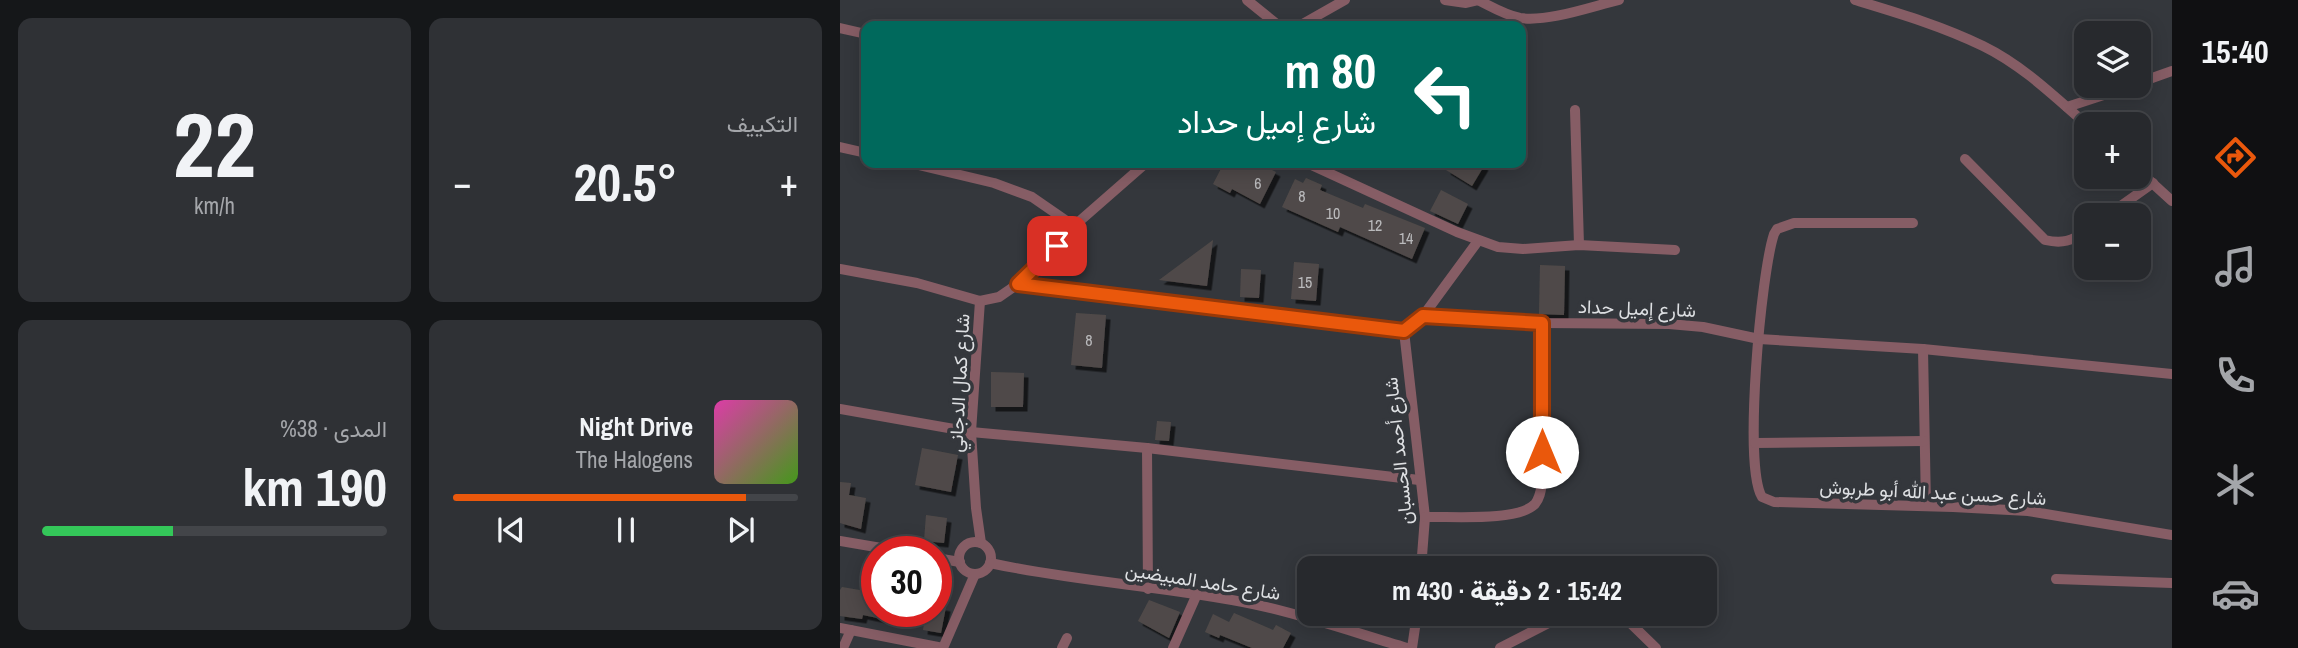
<!DOCTYPE html>
<html lang="ar">
<head>
<meta charset="utf-8">
<style>
	:root { --surface:#27292d; --page:#2f3135; --text:#f1f3f6; --muted:#a4a6aa; --line:#434549; --accent:#ea580c }
	body { margin:0; font-family:"Archivo Narrow",Vazirmatn,sans-serif; background:var(--page); color:var(--text); direction:rtl; height:100vh; display:flex; flex-direction:column; font-size:26px; white-space:nowrap }
	* { box-sizing:border-box; margin:0 }
	p { font-size:23px; color:var(--muted) }
	.icon { flex:none; width:38px; height:38px; fill:none; stroke:currentColor; stroke-width:2; stroke-linecap:round; stroke-linejoin:round }
	.map { position:relative; flex:1; overflow:hidden; direction:ltr }
	.details { display:flex; flex-direction:column; gap:18px; padding:18px; background:#151719; width:840px }
	.details>* { flex:none }
	.guide { position:absolute; left:21px; top:21px; width:665px; height:147px; border-radius:14px; box-shadow:0 4px 18px #0003,0 0 0 2px var(--line); direction:rtl; background:#00695c; color:#fff; overflow:hidden }
	.tools { position:absolute; left:1234px; top:21px; display:grid; gap:14px }
	.tools a { display:grid; place-items:center; width:77px; height:77px; border-radius:14px; background:var(--surface); box-shadow:0 4px 18px #0003,0 0 0 2px var(--line); font-size:35px }
	.speed { position:absolute; left:21px; top:536px; display:flex; gap:14px; font-size:35px; font-weight:700; text-align:center }
	.speed>* { display:grid; place-content:center; width:91px; height:91px; border-radius:50%; background:var(--surface); box-shadow:0 4px 18px #0003,0 0 0 2px var(--line); line-height:1 }
	.speed .limit { border:10px solid #d22; background:#fff; color:#111 }
	.pin { position:absolute; display:grid; place-items:center; width:60px; height:60px; color:#fff; margin:-30px; border-radius:14px; box-shadow:0 4px 10px #0006 }
	.me { position:absolute; width:77px; margin:-38px; rotate:0deg; stroke-linejoin:round; filter:drop-shadow(0 0 5px #0008) }
	.turn { display:flex; align-items:center; gap:24px; height:147px; padding:0 35px; font-size:32px }
	.turn .icon { width:91px; height:91px; stroke-width:2.5 }
	.turn b { display:block; font-size:49px; line-height:60px }
	.big { font-size:52px; font-weight:800; line-height:1.1 }
	.details .widget { flex:1; display:flex; flex-direction:column; justify-content:center; gap:10px; min-width:0; padding:0 24px; border-radius:14px; background:var(--page) }
	.details .dial { align-items:center; gap:0 }
	.dial b { font-size:91px; line-height:1 }
	.song { display:flex; align-items:center; gap:21px }
	.cover { width:84px; height:84px; border-radius:10px; background:linear-gradient(135deg,hsl(320 70% 55%),hsl(100 70% 35%)) }
	.played { height:7px; border-radius:4px; background:linear-gradient(90deg,var(--accent) 85%,var(--line) 85%) }
	.keys { display:flex; justify-content:space-around; direction:ltr }
	.heat { display:flex; justify-content:space-between; align-items:center; font-size:38px; direction:ltr }
	.charge { height:10px; border-radius:5px; background:linear-gradient(90deg,#34c759 38%,var(--line) 0) }
	.details .tiles { flex:1; display:grid; gap:18px; grid-template-columns:repeat(2,1fr) }
	.trip { position:absolute; left:457px; top:556px; width:420px; height:70px; border-radius:14px; background:var(--surface); box-shadow:0 4px 18px #0003,0 0 0 2px var(--line); font-weight:800; line-height:70px; text-align:center; direction:rtl }
	main { display:flex; flex:1; min-height:0 }
	.tab-bar { display:flex; flex-direction:column; width:126px; justify-content:space-around; align-items:center; background:#101012; color:var(--muted) }
	.tab-bar .icon { width:49px; height:49px }
	.tab-bar .active { color:var(--accent) }
	.tab-bar b { font-size:32px; color:var(--text) }
	.map>svg:first-child { display:block }
</style>
</head>
<body>
<main>
<nav class="tab-bar">
<b>15:40</b>
<svg class="icon active" aria-label="directions" viewBox="0 0 24 24"><path d="M12 3l9 9-9 9-9-9zM9 14v-3h6M13 9l2 2-2 2"/></svg>
<svg class="icon" aria-label="music" viewBox="0 0 24 24"><path d="M9 18V5l10-2v13"/><circle cx="6" cy="18" r="3"/><circle cx="16" cy="16" r="3"/></svg>
<svg class="icon" aria-label="phone" viewBox="0 0 24 24"><path d="M5 4h4l2 5-3 2q2 4 5 5l2-3 5 2v4C11 20 4 13 5 4z"/></svg>
<svg class="icon" aria-label="climate" viewBox="0 0 24 24"><path d="M12 3v18M4 7l16 10M4 17L20 7"/></svg>
<svg class="icon" aria-label="car" viewBox="0 0 24 24"><path d="M5 17H2v-5l4-1 3-4h7l3 4 3 1v5h-3M9 17h6M6 11h13"/><circle cx="7" cy="17" r="2"/><circle cx="17" cy="17" r="2"/></svg>
</nav>
<div class="map">
<svg width="1332" height="648" viewBox="0 0 1332 648">
	<defs>
		<filter id="shadow"><feDropShadow dx="4.5" dy="4.5" stdDeviation="0" flood-color="#0009"/></filter>
	</defs>
	<rect width="100%" height="100%" fill="#34373c"/>
	<g fill="#504a48" filter="url(#shadow)">
		<path d="M384,163H418L436,172L420,204L392,189L390,193L373,184Z"/>
		<path d="M610,163H640L644,166L632,186L606,170Z"/>
		<path d="M466,178L482,185L480,190L523,208L525,204L585,228L572,259L500,227L498,232L442,207L455,179L463,183Z"/>
		<path d="M601,190L628,204L618,224L590,211Z"/>
		<path d="M373,240L367,286L319,280Z"/>
		<path d="M454,262L479,264L476,301L451,299Z"/>
		<path d="M700,265L725,266L724,315L699,314Z"/>
		<path d="M401,269L421,270L419,298L400,297Z"/>
		<path d="M236,313L266,315L262,368L231,365Z"/>
		<path d="M151,372L184,373L183,407H151Z"/>
		<path d="M317,421L331,422L329,441L315,440Z"/>
		<path d="M82,448L118,455L111,492L75,485Z"/>
		<path d="M0,482L11,483L9,495L26,498L21,529L0,523Z"/>
		<path d="M86,515L107,518L104,543L84,541Z"/>
		<path d="M2,587L37,593V611H68L66,624L23,615L22,619L0,616V590Z"/>
		<path d="M309,600L340,612L329,638L298,621Z"/>
		<path d="M96,605L106,607L101,633L83,630L86,611H96Z"/>
		<path d="M394,613L433,630L436,625L451,633L443,648H412L380,635L379,638L365,632L373,614L389,622Z"/>
	</g>
	<g fill="none" stroke-linecap="round" stroke-linejoin="round">
		<g stroke="#865d65" stroke-width="10">
			<path d="M407,0L439,26"/>
			<path d="M605,0L626,3L639,0"/>
			<path d="M638,0C652,7 665,15 680,18C709,22 750,7 779,0"/>
			<path d="M1015,0C1058,13 1102,26 1143,46C1182,65 1214,96 1246,124"/>
			<path d="M459,26L505,0"/>
			<path d="M0,28L26,34"/>
			<path d="M1298,83L1332,71"/>
			<path d="M1227,107L1291,86"/>
			<path d="M735,110L739,245"/>
			<path d="M0,147L26,153"/>
			<path d="M1125,159L1205,240C1222,244 1232,241 1246,231"/>
			<path d="M70,163L154,183L192,197L234,226"/>
			<path d="M467,163L617,232L658,247L683,249L739,245L835,250"/>
			<path d="M1298,170L1332,201"/>
			<path d="M1268,215L1313,183"/>
			<path d="M1073,223H954L937,229L934,234C921,273 903,466 922,497L934,502L1113,507L1188,511L1332,535"/>
			<path d="M0,269L77,283L140,301L159,297L178,284L234,226L306,163"/>
			<path d="M178,284L564,331L583,316L702,323L829,324L863,327L919,339L1083,349L1332,374"/>
			<path d="M140,301L131,432L136,508L141,543"/>
			<path d="M583,316L638,241"/>
			<path d="M564,331L585,517L581,569"/>
			<path d="M1083,349L1086,506"/>
			<path d="M0,409L131,432L307,448L579,480"/>
			<path d="M915,443L1084,441"/>
			<path d="M307,448L308,589"/>
			<path d="M585,517C609,516 678,522 695,504C701,497 701,487 703,478L702,323"/>
			<path d="M0,541L59,551"/>
			<circle cx="135" cy="558" r="16"/>
			<path d="M96,558L120,562"/>
			<path d="M150,563C237,582 326,586 413,604C465,615 516,633 567,648"/>
			<path d="M1216,579L1332,583"/>
			<path d="M781,614L816,648"/>
			<path d="M0,628L103,648"/>
			<path d="M3,648L11,630"/>
			<path d="M103,648L135,574"/>
			<path d="M222,648L227,638"/>
			<path d="M333,648L357,594"/>
			<path d="M572,648L577,614"/>
			<path d="M660,648L726,614"/>
		</g>
	</g>
	<g fill="none" stroke-linecap="round" stroke-linejoin="round">
		<defs>
			<path id="route" d="M217,246L178,284L564,331L583,316L702,323V452"/>
		</defs>
		<use href="#route" stroke="#983908" stroke-width="18"/>
		<use href="#route" stroke="#ea580c" stroke-width="12"/>
	</g>
	<g text-anchor="middle" stroke-width="7" stroke-linejoin="round" paint-order="stroke">
		<g font-size="16" fill="#bababc">
			<text x="418" y="189">6</text>
			<text x="462" y="202">8</text>
			<text x="493" y="219">10</text>
			<text x="535" y="231">12</text>
			<text x="566" y="244">14</text>
			<text x="465" y="288">15</text>
			<text x="249" y="346">8</text>
		</g>
		<g font-size="19" fill="#dddfe2" stroke="#34373c">
			<text transform="translate(797 308) rotate(2)" y="7">شارع إميل حداد</text>
			<text transform="translate(119 383) rotate(-87)" y="7">شارع كمال الدجاني</text>
			<text transform="translate(558 451) rotate(-96)" y="7">شارع أحمد الحسبان</text>
			<text transform="translate(1093 492) rotate(3)" y="7">شارع حسن عبد الله أبو طربوش</text>
			<text transform="translate(363 581) rotate(9)" y="7">شارع حامد المبيضين</text>
		</g>
	</g>
</svg>
<div class="tools">
<a><svg class="icon" aria-label="layers" viewBox="0 0 24 24"><path d="M12 4l9 5-9 5-9-5zM3 14l9 5 9-5"/></svg></a>
<a>+</a>
<a>−</a>
</div>
<div class="speed"><div class="limit">30</div></div>
<div class="pin" style="left:217px;top:246px;background:#d93025"><svg class="icon" aria-label="arrive" viewBox="0 0 24 24"><path d="M6 21V4h12l-3 4 3 4H6"/></svg></div>
<svg class="me" style="left:702px;top:452px" viewBox="-20 -20 40 40"><circle r="19" fill="#fff"/><path d="M0-13L10 11 0 6-10 11z" fill="#ea580c"/></svg>
<div class="trip">15:42 · 2 دقيقة · 430 m</div>
<div class="guide">
<div class="turn"><svg class="icon" aria-label="left" viewBox="0 0 24 24"><path d="M17 20v-9H6M10 6l-5 5 5 5"/></svg><div><b>80 m</b>شارع إميل حداد</div></div>
</div>
</div>
<section class="details">
<div class="tiles">
<div class="widget"><p>التكييف</p>
<div class="heat"><a>−</a><b class="big">20.5°</b><a>+</a></div>
</div>
<div class="widget dial"><b>22</b><p>km/h</p></div>
<div class="widget">
<div class="song"><i class="cover"></i><div><b>Night Drive</b><p>The Halogens</p></div></div>
<div class="played"></div>
<div class="keys"><svg class="icon" aria-label="previous" viewBox="0 0 24 24"><path d="M18 5L8 12l10 7zM5 5v14"/></svg><svg class="icon" aria-label="pause" viewBox="0 0 24 24"><path d="M8 5v14M16 5v14"/></svg><svg class="icon" aria-label="next" viewBox="0 0 24 24"><path d="M6 5l10 7-10 7zM19 5v14"/></svg></div>
</div>
<div class="widget"><p>المدى · 38%</p><b class="big">190 km</b><div class="charge"></div></div>
</div>
</section>
</main>
</body>
</html>
